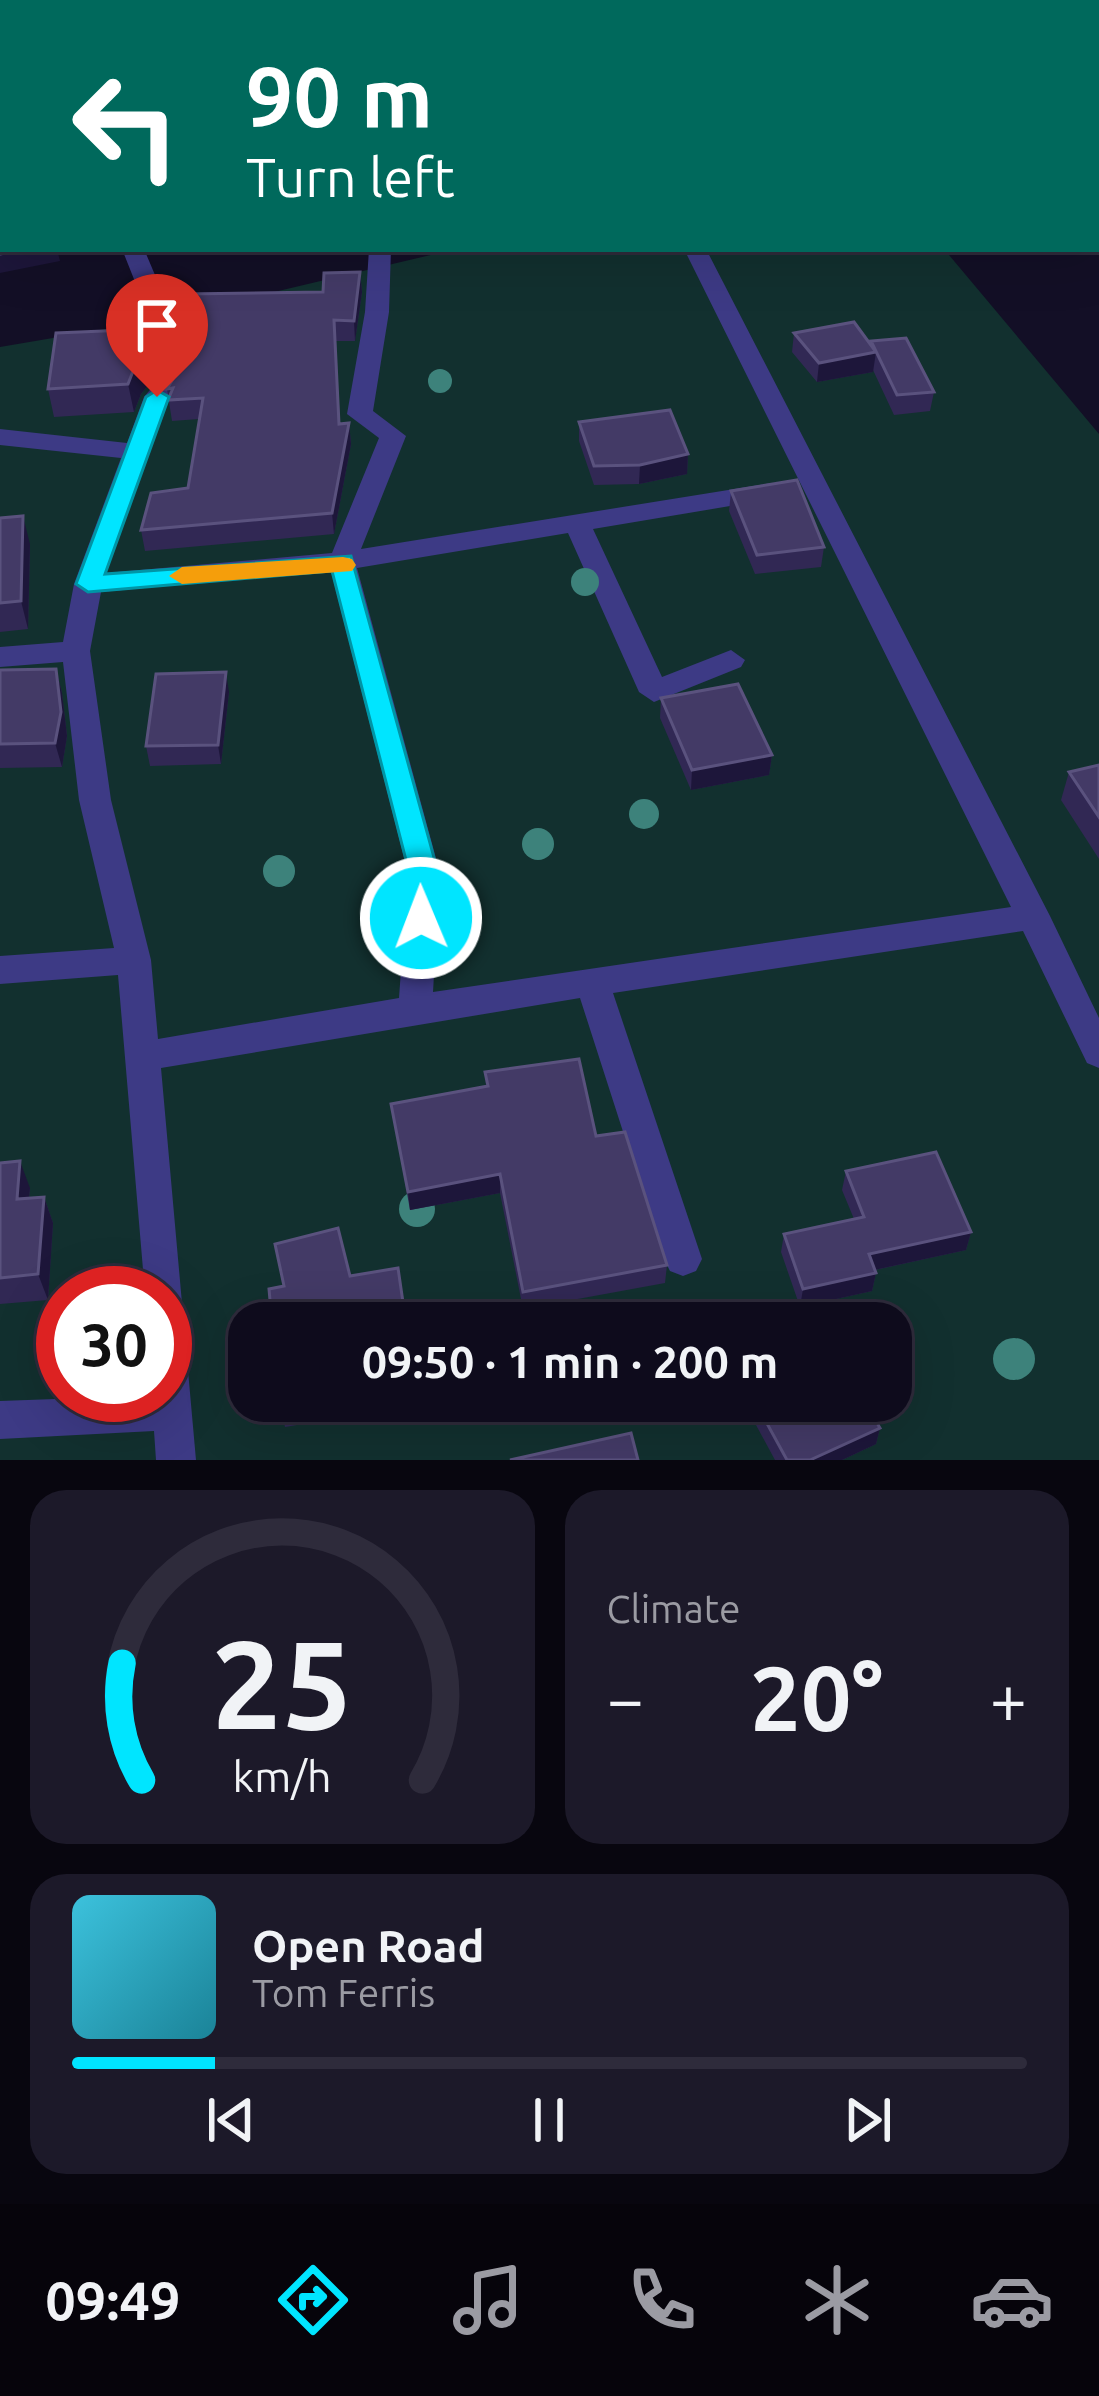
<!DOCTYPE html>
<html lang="en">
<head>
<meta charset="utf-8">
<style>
	:root { --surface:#0e0b1c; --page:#1c1929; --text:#f1f3f6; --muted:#9b9ba3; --line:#2e2b3b; --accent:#00e5ff }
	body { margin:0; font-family:Ubuntu,sans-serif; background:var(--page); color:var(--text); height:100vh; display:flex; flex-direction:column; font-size:45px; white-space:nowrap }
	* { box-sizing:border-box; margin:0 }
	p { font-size:39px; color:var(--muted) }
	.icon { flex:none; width:66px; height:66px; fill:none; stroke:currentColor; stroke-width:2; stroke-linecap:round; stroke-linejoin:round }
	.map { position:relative; height:1460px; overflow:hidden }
	.side { display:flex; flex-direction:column; gap:30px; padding:30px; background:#08060f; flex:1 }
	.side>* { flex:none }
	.top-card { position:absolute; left:0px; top:0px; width:1101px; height:252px; box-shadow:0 12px 48px #0002,0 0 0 3px var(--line); background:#00695c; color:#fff; overflow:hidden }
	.speed { position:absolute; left:36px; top:1266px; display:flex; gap:24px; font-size:60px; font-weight:700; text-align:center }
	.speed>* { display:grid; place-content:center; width:156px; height:156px; border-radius:50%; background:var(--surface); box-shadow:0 12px 48px #0002,0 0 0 3px var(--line); line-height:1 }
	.speed .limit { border:18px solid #d22; background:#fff; color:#111 }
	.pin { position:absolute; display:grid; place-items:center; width:102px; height:102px; color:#fff; margin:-123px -51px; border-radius:50% 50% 50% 0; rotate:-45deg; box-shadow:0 0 12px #0007 }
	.pin .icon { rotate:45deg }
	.me { position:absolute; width:132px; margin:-66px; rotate:359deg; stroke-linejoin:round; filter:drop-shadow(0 0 9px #0008) }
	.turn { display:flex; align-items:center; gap:42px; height:252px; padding:0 48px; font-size:54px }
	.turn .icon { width:156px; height:156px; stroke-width:2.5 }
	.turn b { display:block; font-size:84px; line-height:102px }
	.big { font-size:90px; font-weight:700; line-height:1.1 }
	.side .tile { flex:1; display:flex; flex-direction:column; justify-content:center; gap:18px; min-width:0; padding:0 42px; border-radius:36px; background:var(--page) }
	.side .dial { align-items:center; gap:0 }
	.dial svg { height:312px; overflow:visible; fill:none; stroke:var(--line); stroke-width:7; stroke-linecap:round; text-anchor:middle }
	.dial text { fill:var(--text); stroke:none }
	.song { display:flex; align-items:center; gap:36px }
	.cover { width:144px; height:144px; border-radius:18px; background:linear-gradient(135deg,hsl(190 70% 55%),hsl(190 70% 35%)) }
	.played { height:12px; border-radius:6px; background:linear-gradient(90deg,var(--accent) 15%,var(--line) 15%) }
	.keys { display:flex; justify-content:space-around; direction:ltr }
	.heat { display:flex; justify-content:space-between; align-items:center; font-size:66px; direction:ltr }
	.side .tiles { flex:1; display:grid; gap:30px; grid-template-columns:1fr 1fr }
	.tile:last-child { grid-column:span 2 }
	.trip { position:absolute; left:228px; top:1302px; width:684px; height:120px; border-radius:36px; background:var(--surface); box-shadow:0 12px 48px #0002,0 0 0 3px var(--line); font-weight:700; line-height:120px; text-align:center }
	.tabs { display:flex; height:192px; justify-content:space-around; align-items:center; background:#06040b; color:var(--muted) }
	.tabs .icon { width:84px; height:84px }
	.tabs .on { color:var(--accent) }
	.tabs b { font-size:54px; color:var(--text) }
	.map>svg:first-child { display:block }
</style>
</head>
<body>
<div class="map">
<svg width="1099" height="1460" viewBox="0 0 1099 1460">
	<rect width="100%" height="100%" fill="#130f26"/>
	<path fill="#12302f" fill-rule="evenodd" d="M456,249H944L1099,434V1460H0V347L147,322ZM63,1293H165V1395H63ZM249,1323H891V1401H249Z"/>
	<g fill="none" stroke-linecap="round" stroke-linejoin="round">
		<g fill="#3d3a85" fill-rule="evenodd">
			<path d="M12,0H32L34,3H14Z"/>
			<path d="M421,0H453L419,3Z"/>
			<rect x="1098" y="127" width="1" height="13"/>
			<path d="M122,249H144L177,327L188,374L169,399L106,573L332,553L379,438L347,414L365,312L369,249H391L389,312L373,411L406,436L361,549L772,483L785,491L772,499L593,529L662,677L731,650L745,660L741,667L654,702L639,692L568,533L357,568L440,873L433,992L1011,907L684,249H706L1050,916L1099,1018V1068L1087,1063L1023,931L613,993L702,1259L696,1271L683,1276L670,1271L664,1259L580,998L161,1068L196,1460H156L154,1431L0,1439V1401L165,1395V1293H145L118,975L0,984V956L114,948L79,800L63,662L0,667V647L63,642L74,584L121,458L0,445V429L127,443L144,397L164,373L153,327ZM331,571L408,873L399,998L158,1039L151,960L111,800L90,651L101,592Z"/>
		</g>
	</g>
	<g fill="#3d827b">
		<circle cx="440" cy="381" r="12"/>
		<circle cx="585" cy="582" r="14"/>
		<circle cx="644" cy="814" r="15"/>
		<circle cx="538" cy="844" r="16"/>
		<circle cx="279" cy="871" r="16"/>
		<circle cx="417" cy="1209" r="18"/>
		<circle cx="1014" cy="1359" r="21"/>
	</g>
	<g fill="#312854">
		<path d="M360,272L362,292L355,341H336L340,424L349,423L351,444L334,534L145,551L141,530L188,488L199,419L172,421L167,389L188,354L182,323L323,292Z"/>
		<path d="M794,333L870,345L871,341L934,392L930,411L894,415L873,370V372L817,382L792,352Z"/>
		<path d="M154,344L159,372L141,394L134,412L54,417L48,389Z"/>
		<path d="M579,422L688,454L687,474L639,484L594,485L579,441Z"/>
		<path d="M731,491L824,547L821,567L755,574L729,511Z"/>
		<path d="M0,518L30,544L28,629L0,632Z"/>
		<path d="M56,669L62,693L67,736L62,767L0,768V670Z"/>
		<path d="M229,692L221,764L150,766L146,746Z"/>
		<path d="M661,698L772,755L769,775L691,790L660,718Z"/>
		<path d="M1099,765V859L1061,800L1069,772Z"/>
		<path d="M485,1072L596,1136L667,1265L665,1283L523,1309L500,1193L410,1210L391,1104L486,1087Z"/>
		<path d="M0,1163L30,1188L29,1198L44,1197L53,1223L48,1300L0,1304Z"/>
		<path d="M846,1171L971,1232L966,1250L875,1270L876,1273L872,1291L800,1307L781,1252L784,1234L854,1219L842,1190Z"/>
		<path d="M279,1401H417V1405L285,1427Z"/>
		<path d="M759,1409L880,1428L876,1444L842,1460H775L756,1425Z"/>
	</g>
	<g fill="#1d163a">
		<path d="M29,249H57L60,261L0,273V254Z"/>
		<path d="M360,272L362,292L355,341L354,321Z"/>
		<path d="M154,344L159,372L141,394L134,412L128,384L135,366Z"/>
		<path d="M876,352L873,372L817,382L819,363Z"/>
		<path d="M349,423L351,444L334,534L332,513Z"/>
		<path d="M688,454L687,474L639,484L640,465Z"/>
		<path d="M23,516L30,544L28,629L21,601Z"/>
		<path d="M56,669L62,693L67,736L62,767L55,743Z"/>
		<path d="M226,672L229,692L221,764L218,745Z"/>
		<path d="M772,755L769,775L691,790L692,770Z"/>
		<path d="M20,1161L30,1188L26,1225L17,1199Z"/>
		<path d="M500,1174V1193L410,1210L408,1192Z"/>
		<path d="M44,1197L53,1223L48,1300L38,1274Z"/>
		<path d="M971,1232L966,1250L865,1272L869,1254Z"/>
		<path d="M876,1273L872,1291L800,1307L803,1289Z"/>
		<path d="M880,1428L876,1444L842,1460H810Z"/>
	</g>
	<g fill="#433a66" stroke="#5a527e" stroke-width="3">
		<path d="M308,0H404L408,3H310Z"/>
		<path d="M1036,0H1099V32L1098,3H1038Z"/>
		<path d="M3,34V60L0,49V35Z"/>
		<path d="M0,64H3V200L0,191Z"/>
		<path d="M3,213V249H29L0,254V214Z"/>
		<path d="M360,272L354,321L334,320L339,424L349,423L332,513L141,530L151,493L188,488L203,398L168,400L173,388L167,389L189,352L182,323L185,294L323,292L324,273Z"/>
		<path d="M854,322L876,352L819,363L794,333Z"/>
		<path d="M151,329L154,344L135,366L128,384L48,389L56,333Z"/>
		<path d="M906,338L934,392L897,395L871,341Z"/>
		<path d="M670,410L688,454L640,465L594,466L579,422Z"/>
		<path d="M797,480L824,547L757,555L731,491Z"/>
		<path d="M23,516L21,601L0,603V518Z"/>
		<path d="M56,669L61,712L55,743L0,744V670Z"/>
		<path d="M226,672L218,745L146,746L156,674Z"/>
		<path d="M738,684L772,755L692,770L661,698Z"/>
		<path d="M1099,765V817L1069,772Z"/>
		<path d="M579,1059L596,1136L625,1132L667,1265L523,1292L500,1174L408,1192L391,1104L488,1086L485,1072Z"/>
		<path d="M936,1152L971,1232L869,1254L876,1273L803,1289L784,1234L864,1217L846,1171Z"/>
		<path d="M20,1161L17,1199L44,1197L38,1274L0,1278V1163Z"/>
		<path d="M338,1228L350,1276L398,1268L406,1323H272L269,1289L284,1286L275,1244Z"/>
		<path d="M776,1401H864L880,1428L810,1460H787L759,1409Z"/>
		<path d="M631,1433L638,1460H510Z"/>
	</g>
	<path fill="#00e5ff" stroke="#0095a6" stroke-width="3" d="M157,390L169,397L105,574L351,556L438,872L431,926H410L406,918L409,872L332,571L88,592L76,584L146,397Z"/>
	<path fill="#f59e0b" d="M343,557L352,559L356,565L352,571L182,584L169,576L182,567Z"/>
</svg>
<div class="speed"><div class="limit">30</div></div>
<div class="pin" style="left:157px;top:397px;background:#d93025"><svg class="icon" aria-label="arrive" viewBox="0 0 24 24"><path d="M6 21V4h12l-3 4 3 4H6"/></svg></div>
<svg class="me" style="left:421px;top:918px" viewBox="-20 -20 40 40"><circle r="17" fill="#00e5ff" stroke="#fff" stroke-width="3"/><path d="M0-11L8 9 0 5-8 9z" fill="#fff"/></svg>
<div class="trip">09:50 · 1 min · 200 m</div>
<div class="top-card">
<div class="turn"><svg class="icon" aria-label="left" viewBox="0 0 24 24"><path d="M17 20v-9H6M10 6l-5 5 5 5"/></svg><div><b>90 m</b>Turn left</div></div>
</div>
</div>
<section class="side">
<div class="tiles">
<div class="tile dial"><svg viewBox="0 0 100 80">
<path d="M14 69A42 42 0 1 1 86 69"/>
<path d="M14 69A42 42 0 0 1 9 39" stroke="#00e5ff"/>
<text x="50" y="56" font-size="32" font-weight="700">25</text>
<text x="50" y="72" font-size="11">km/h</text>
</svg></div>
<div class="tile"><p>Climate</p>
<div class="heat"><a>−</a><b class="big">20°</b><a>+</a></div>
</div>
<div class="tile">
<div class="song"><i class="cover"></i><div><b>Open Road</b><p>Tom Ferris</p></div></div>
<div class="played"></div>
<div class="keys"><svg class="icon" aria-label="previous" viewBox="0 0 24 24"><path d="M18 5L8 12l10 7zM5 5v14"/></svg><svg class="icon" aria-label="pause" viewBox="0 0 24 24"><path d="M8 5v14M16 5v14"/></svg><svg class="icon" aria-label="next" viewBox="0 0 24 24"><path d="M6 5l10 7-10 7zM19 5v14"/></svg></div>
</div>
</div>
</section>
<nav class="tabs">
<b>09:49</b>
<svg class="icon on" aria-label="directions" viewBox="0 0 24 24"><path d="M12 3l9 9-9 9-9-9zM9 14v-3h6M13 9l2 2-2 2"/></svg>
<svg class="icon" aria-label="music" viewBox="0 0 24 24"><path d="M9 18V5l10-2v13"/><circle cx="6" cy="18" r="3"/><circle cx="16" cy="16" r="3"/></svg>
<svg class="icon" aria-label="phone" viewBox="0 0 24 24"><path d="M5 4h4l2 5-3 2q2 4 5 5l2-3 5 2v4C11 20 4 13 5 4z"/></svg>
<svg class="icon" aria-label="climate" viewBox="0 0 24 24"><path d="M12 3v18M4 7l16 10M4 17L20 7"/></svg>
<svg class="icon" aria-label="car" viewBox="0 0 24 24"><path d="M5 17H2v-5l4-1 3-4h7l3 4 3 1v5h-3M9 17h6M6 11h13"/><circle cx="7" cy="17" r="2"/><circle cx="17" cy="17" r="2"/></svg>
</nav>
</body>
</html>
